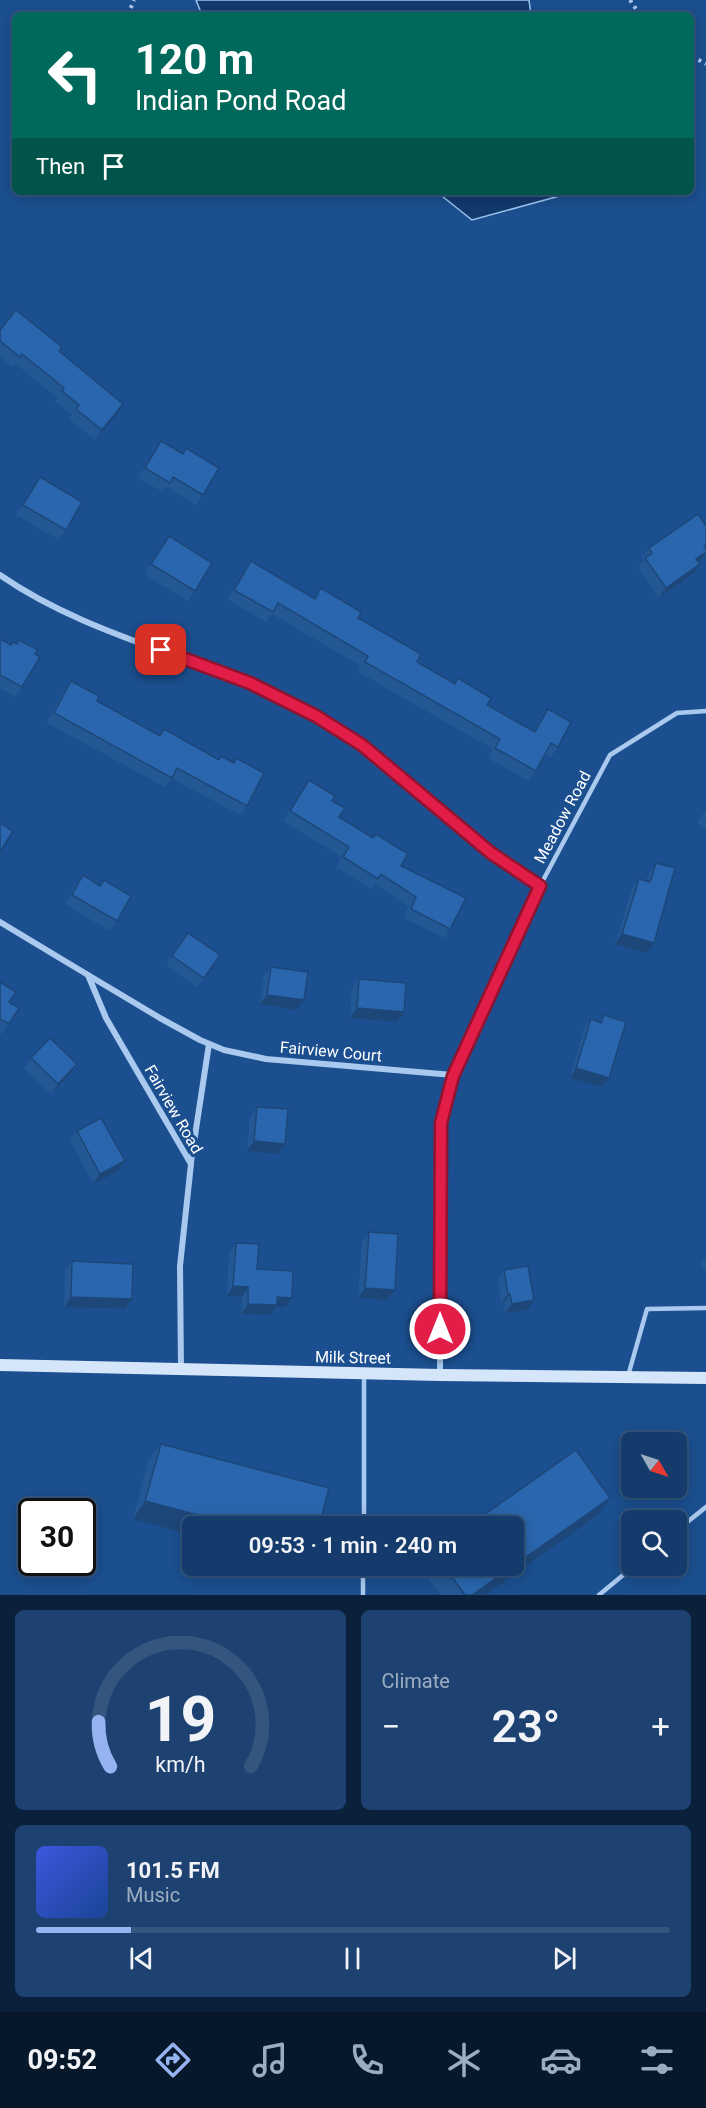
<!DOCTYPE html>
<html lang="en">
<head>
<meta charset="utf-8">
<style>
	:root { --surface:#143b6b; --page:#1d4271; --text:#f1f3f6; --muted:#9dadc1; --line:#33557e; --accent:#95b2f1 }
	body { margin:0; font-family:Roboto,sans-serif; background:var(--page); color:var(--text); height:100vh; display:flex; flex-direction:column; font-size:22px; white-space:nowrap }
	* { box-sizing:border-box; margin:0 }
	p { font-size:20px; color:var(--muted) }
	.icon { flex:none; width:33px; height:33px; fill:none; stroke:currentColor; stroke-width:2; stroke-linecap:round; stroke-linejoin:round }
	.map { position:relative; height:1595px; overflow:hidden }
	.drawer { display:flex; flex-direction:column; gap:15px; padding:15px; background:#0b203b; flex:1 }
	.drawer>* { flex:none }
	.top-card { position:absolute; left:12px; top:12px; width:682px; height:183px; border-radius:9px; box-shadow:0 3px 15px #0003,0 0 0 2px var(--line); background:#00695c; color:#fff; overflow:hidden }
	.needle { width:39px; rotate:129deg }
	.buttons { position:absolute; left:621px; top:1432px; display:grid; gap:12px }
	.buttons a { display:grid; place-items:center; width:66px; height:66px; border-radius:9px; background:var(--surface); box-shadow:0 3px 15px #0003,0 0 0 2px var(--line); font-size:30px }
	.speed { position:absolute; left:18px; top:1498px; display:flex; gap:12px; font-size:30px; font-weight:700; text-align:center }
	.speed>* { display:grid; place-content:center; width:78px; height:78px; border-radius:50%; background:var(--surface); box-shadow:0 3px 15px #0003,0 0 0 2px var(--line); line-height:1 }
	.speed .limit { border:3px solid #111; border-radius:9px; background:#fff; color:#111 }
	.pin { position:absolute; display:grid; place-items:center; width:51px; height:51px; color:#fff; margin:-26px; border-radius:12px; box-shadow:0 3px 9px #0006 }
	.me { position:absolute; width:66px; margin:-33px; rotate:0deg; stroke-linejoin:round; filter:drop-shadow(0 0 4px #0008) }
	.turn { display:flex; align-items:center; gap:21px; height:126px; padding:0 24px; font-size:27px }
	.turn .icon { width:78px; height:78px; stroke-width:2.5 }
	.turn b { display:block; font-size:42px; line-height:51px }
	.then { display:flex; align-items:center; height:57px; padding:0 24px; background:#0003; gap:12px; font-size:22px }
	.big { font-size:45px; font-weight:600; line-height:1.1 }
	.drawer .tile { flex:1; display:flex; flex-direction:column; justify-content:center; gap:9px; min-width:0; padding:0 21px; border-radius:9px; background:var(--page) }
	.drawer .dial { align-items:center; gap:0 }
	.dial svg { height:156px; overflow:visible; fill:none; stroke:var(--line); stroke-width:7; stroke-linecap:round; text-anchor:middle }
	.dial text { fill:var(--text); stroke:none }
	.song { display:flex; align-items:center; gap:18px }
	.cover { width:72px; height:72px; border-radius:9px; background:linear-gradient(135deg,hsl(230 70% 55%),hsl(220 70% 35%)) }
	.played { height:6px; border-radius:3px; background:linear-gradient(90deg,var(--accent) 15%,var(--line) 15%) }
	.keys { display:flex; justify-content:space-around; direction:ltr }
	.heat { display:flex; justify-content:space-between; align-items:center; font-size:33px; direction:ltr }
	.drawer .tiles { flex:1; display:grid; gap:15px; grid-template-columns:1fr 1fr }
	.tile:last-child { grid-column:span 2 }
	.trip { position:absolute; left:182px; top:1516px; width:342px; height:60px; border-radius:9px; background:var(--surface); box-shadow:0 3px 15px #0003,0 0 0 2px var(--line); font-weight:600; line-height:60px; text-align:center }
	.dock { display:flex; height:96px; justify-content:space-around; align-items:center; background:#08182b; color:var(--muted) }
	.dock .icon { width:42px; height:42px }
	.dock .current { color:var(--accent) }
	.dock b { font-size:27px; color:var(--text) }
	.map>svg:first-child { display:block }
</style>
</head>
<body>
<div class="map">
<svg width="706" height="1595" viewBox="0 0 706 1595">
	<rect width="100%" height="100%" fill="#1b4f8f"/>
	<g fill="#123a6d" stroke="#9cc4f0" stroke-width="1.5">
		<path d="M196,0H529L531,15H202Z"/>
		<path d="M437,192H574L472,220Z"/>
	</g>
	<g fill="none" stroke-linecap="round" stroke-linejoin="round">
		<g stroke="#a9c9ee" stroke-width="4" stroke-dasharray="3 4.5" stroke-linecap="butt">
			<path d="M630,0L640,15"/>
			<path d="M128,15L134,0"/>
			<path d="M692,56L706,64"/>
		</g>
		<g stroke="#a9c9ee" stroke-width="4.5">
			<path d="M453,1075L540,886L610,755L677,713L706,711"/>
			<path d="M628,1376L647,1309L706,1308"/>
			<path d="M364,1527V1374"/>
			<path d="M676,1531L706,1507"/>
			<path d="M363,1595V1566"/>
			<path d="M599,1595L634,1566"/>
		</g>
		<g stroke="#a9c9ee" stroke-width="6">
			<path d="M0,575C95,641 215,659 316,716C356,738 389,769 424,798C463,830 499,858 540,886"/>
			<path d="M0,922L88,975L106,1018L191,1164L180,1266L181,1369"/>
			<path d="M88,975L160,1018L200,1040L224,1050L266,1059L453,1075L441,1123L440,1374"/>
			<path d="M191,1162L209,1044"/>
		</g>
		<path stroke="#d6e6fa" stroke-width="12" d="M0,1365L440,1375L706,1378"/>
	</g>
	<g fill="#245895">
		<path d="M0,330L59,351L117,414L95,440L69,419L72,415L55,401L57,398L16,364L13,367L0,357Z"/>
		<path d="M161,441L182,453L186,448L203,495L196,505L167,487L163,492L138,478Z"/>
		<path d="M40,477L66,530L59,540L16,515Z"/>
		<path d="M706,526V553L698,562L693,574L659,598L638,568L644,560L642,558L649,548Z"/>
		<path d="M169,536L195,591L188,601L144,574Z"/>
		<path d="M251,561L314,598L321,588L358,618L417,662L454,684L458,678L487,705L534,731L548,709L558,747L551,757L546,754L536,771L529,781L488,758L493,749L358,672L361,666L272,614L266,622L227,599Z"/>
		<path d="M0,639L11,645L17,644L19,640L22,687L15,697L0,688Z"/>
		<path d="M71,681L97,701L159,735L164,729L218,760L221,756L247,806L240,815L171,778L165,787L47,723L64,691Z"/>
		<path d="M309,780L332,801L339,817L401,866L450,929L444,938L404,918L409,907L375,884L371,889L336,867L342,857L283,821Z"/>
		<path d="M706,810V829L697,822Z"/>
		<path d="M656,863L654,943L647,953L615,944L632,889L639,879L647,881L649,873Z"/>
		<path d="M83,875L117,921L110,931L65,904L76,885Z"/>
		<path d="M188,933L220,955L197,987L166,965Z"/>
		<path d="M271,967L304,1000L297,1010L260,1004L264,976Z"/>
		<path d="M359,979L404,1012L397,1022L350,1018L352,988Z"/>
		<path d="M0,982L9,1024L2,1034L0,1033Z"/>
		<path d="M604,1015L602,1087L570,1078L584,1029L591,1019L599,1022Z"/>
		<path d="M31,1058L77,1064L70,1074L51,1094L24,1068Z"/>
		<path d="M257,1107L278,1154L247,1151L250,1117Z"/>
		<path d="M77,1131L125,1161L118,1171L93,1184L70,1140Z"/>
		<path d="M369,1232L395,1290L388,1300L358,1298L362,1242Z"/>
		<path d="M236,1243L257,1269L285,1307H276L270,1315L241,1314L242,1297L227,1296L229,1253Z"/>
		<path d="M706,1257V1271L700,1265Z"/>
		<path d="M72,1261L125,1309L64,1307L65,1271Z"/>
		<path d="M504,1270L527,1310L505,1313L503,1304H501L498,1280Z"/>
		<path d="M161,1444L192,1527V1535L133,1519L148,1461Z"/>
		<path d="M598,1515L485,1595H440L421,1568L422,1566H513Z"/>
	</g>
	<g fill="#1d4779">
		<path d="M123,404L117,414L95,440L102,430Z"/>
		<path d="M706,552L700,561L689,568L696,559Z"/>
		<path d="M700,564L693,574L659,598L666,588Z"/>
		<path d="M622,934L654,943L647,953L615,944Z"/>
		<path d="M267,995L304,1000L297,1010L260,1004Z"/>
		<path d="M357,1008L404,1012L397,1022L350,1018Z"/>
		<path d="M77,1064L70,1074L51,1094L58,1084Z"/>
		<path d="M576,1068L609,1078L602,1087L570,1078Z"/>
		<path d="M254,1141L285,1144L278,1154L247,1151Z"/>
		<path d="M125,1161L118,1171L93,1184L100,1174Z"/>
		<path d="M233,1286L248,1287L242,1297L227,1296Z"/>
		<path d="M365,1288L395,1290L388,1300L358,1298Z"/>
		<path d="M508,1294H510L503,1304H501Z"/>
		<path d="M71,1297L132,1299L125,1309L64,1307Z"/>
		<path d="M277,1297L292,1298L285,1307H276L270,1315L241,1314L248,1304Z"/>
		<path d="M534,1300L527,1310L505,1313L512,1304Z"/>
		<path d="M610,1498L598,1515L485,1595H472Z"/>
		<path d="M145,1501L243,1527H192V1535L133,1519Z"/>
	</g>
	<g fill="#2a66ad" stroke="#1d4779" stroke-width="1.5">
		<path d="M16,310L62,347L59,351L123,404L102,430L76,409L79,405L62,391L64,388L22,354L20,357L0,341V330Z"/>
		<path d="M161,441L183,454L186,448L219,468L203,495L173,477L170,483L145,468Z"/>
		<path d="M40,477L82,502L66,530L23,505Z"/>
		<path d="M698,514L706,526V545L704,546L706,549V552L696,559L700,564L666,588L645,558L652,553L649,548Z"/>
		<path d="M169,536L212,563L195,591L151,564Z"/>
		<path d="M251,561L315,599L321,588L361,612L358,618L421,654L417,662L455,684L458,678L491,698L487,705L535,732L548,709L571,722L558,747L551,743L536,771L495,748L500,739L365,662L368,656L278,603L273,612L234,590Z"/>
		<path d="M0,639L11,645L13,642L17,644L19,640L38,650L35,654L40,657L22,687L0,675Z"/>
		<path d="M71,681L99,696L97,701L160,736L164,729L219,760L221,756L234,763L236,758L264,773L247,806L177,768L172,778L54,713Z"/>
		<path d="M309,780L335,796L332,801L345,808L339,817L373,838L376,834L408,854L401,866L466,898L450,929L411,909L416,897L381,874L378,879L343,857L349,847L290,811Z"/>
		<path d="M0,823L13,831L0,852Z"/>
		<path d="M656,863L675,868L654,943L622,934L639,879L650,882Z"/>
		<path d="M83,875L100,886L104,880L131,896L117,921L72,895Z"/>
		<path d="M188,933L220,955L204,978L172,956Z"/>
		<path d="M271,967L308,972L304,1000L267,995Z"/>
		<path d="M359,979L406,983L404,1012L357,1008Z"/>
		<path d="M0,982L16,992L9,1002L19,1008L9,1024L0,1019Z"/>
		<path d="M604,1015L626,1022L609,1078L576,1068L591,1019L601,1023Z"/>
		<path d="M50,1038L77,1064L58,1084L31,1058Z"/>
		<path d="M257,1107L288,1109L285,1144L254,1141Z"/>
		<path d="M101,1118L125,1161L100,1174L77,1131Z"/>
		<path d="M369,1232L398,1234L395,1290L365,1288Z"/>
		<path d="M236,1243L259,1244L257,1269L293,1271L292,1298L277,1297V1305L248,1304V1287L233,1286Z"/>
		<path d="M72,1261L133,1264L132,1299L71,1297Z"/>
		<path d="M528,1266L534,1300L512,1304L510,1294H508L504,1270Z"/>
		<path d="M161,1444L329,1488L319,1527H243L145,1501Z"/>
		<path d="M576,1450L610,1498L472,1595H465L444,1566H513V1527H467Z"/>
	</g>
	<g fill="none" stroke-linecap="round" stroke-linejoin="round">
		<defs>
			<path id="route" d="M161,650L250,683L316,716L362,745L491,853L540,886L453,1076L441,1123L440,1329"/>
		</defs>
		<use href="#route" stroke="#92132f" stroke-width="15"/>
		<use href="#route" stroke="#e11d48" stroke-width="10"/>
	</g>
	<g text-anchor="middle" stroke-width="6" stroke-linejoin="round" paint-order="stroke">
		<g font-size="16" fill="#fff" stroke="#1b4f8f">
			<text transform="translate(562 817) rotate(-62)" y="6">Meadow Road</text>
			<text transform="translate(331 1051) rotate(5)" y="6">Fairview Court</text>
			<text transform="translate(174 1109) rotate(60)" y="6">Fairview Road</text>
			<text transform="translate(353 1357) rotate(1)" y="6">Milk Street</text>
		</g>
	</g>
</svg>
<div class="buttons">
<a><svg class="needle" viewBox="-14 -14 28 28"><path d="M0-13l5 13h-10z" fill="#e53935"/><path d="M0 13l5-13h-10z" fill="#9dadc1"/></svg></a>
<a><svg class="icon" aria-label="search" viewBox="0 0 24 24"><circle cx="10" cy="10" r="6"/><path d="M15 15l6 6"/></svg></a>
</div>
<div class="speed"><div class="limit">30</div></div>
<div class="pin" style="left:161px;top:650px;background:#d93025"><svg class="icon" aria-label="arrive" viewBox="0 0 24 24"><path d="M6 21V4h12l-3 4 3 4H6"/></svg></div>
<svg class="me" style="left:440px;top:1329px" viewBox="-20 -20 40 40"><circle r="17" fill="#e11d48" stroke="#fff" stroke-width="3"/><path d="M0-11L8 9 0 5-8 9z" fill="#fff"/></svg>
<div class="trip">09:53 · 1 min · 240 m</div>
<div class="top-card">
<div class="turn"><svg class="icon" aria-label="left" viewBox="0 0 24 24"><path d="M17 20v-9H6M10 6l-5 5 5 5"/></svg><div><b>120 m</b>Indian Pond Road</div></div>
<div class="then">Then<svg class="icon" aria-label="arrive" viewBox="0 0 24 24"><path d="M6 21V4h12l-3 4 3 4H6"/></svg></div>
</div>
</div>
<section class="drawer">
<div class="tiles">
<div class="tile dial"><svg viewBox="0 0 100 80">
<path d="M14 69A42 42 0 1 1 86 69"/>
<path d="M14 69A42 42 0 0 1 8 46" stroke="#95b2f1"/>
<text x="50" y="56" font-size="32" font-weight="700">19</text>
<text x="50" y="72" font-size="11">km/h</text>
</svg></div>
<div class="tile"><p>Climate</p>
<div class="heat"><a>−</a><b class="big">23°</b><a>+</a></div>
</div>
<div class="tile">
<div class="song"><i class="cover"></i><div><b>101.5 FM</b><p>Music</p></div></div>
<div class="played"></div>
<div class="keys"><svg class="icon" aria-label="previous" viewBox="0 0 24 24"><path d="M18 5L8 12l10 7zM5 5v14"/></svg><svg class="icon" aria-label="pause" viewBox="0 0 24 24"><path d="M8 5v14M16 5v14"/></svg><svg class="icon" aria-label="next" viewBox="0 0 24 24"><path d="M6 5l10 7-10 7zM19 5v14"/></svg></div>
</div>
</div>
</section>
<nav class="dock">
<b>09:52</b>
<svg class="icon current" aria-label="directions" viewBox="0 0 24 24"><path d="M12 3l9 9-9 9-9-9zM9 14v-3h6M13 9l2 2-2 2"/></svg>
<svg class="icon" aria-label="music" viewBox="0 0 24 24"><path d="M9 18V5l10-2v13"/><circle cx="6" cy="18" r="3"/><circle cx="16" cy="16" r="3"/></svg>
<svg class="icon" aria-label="phone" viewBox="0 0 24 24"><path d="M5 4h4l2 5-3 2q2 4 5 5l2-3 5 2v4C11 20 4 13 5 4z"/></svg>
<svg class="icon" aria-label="climate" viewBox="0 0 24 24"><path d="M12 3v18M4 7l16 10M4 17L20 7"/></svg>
<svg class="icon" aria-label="car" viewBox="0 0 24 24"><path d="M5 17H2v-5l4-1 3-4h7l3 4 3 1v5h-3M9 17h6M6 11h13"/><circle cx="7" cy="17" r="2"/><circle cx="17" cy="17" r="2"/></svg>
<svg class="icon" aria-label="filters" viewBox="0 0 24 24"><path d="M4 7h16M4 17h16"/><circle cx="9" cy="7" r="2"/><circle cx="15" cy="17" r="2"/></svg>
</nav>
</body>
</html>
